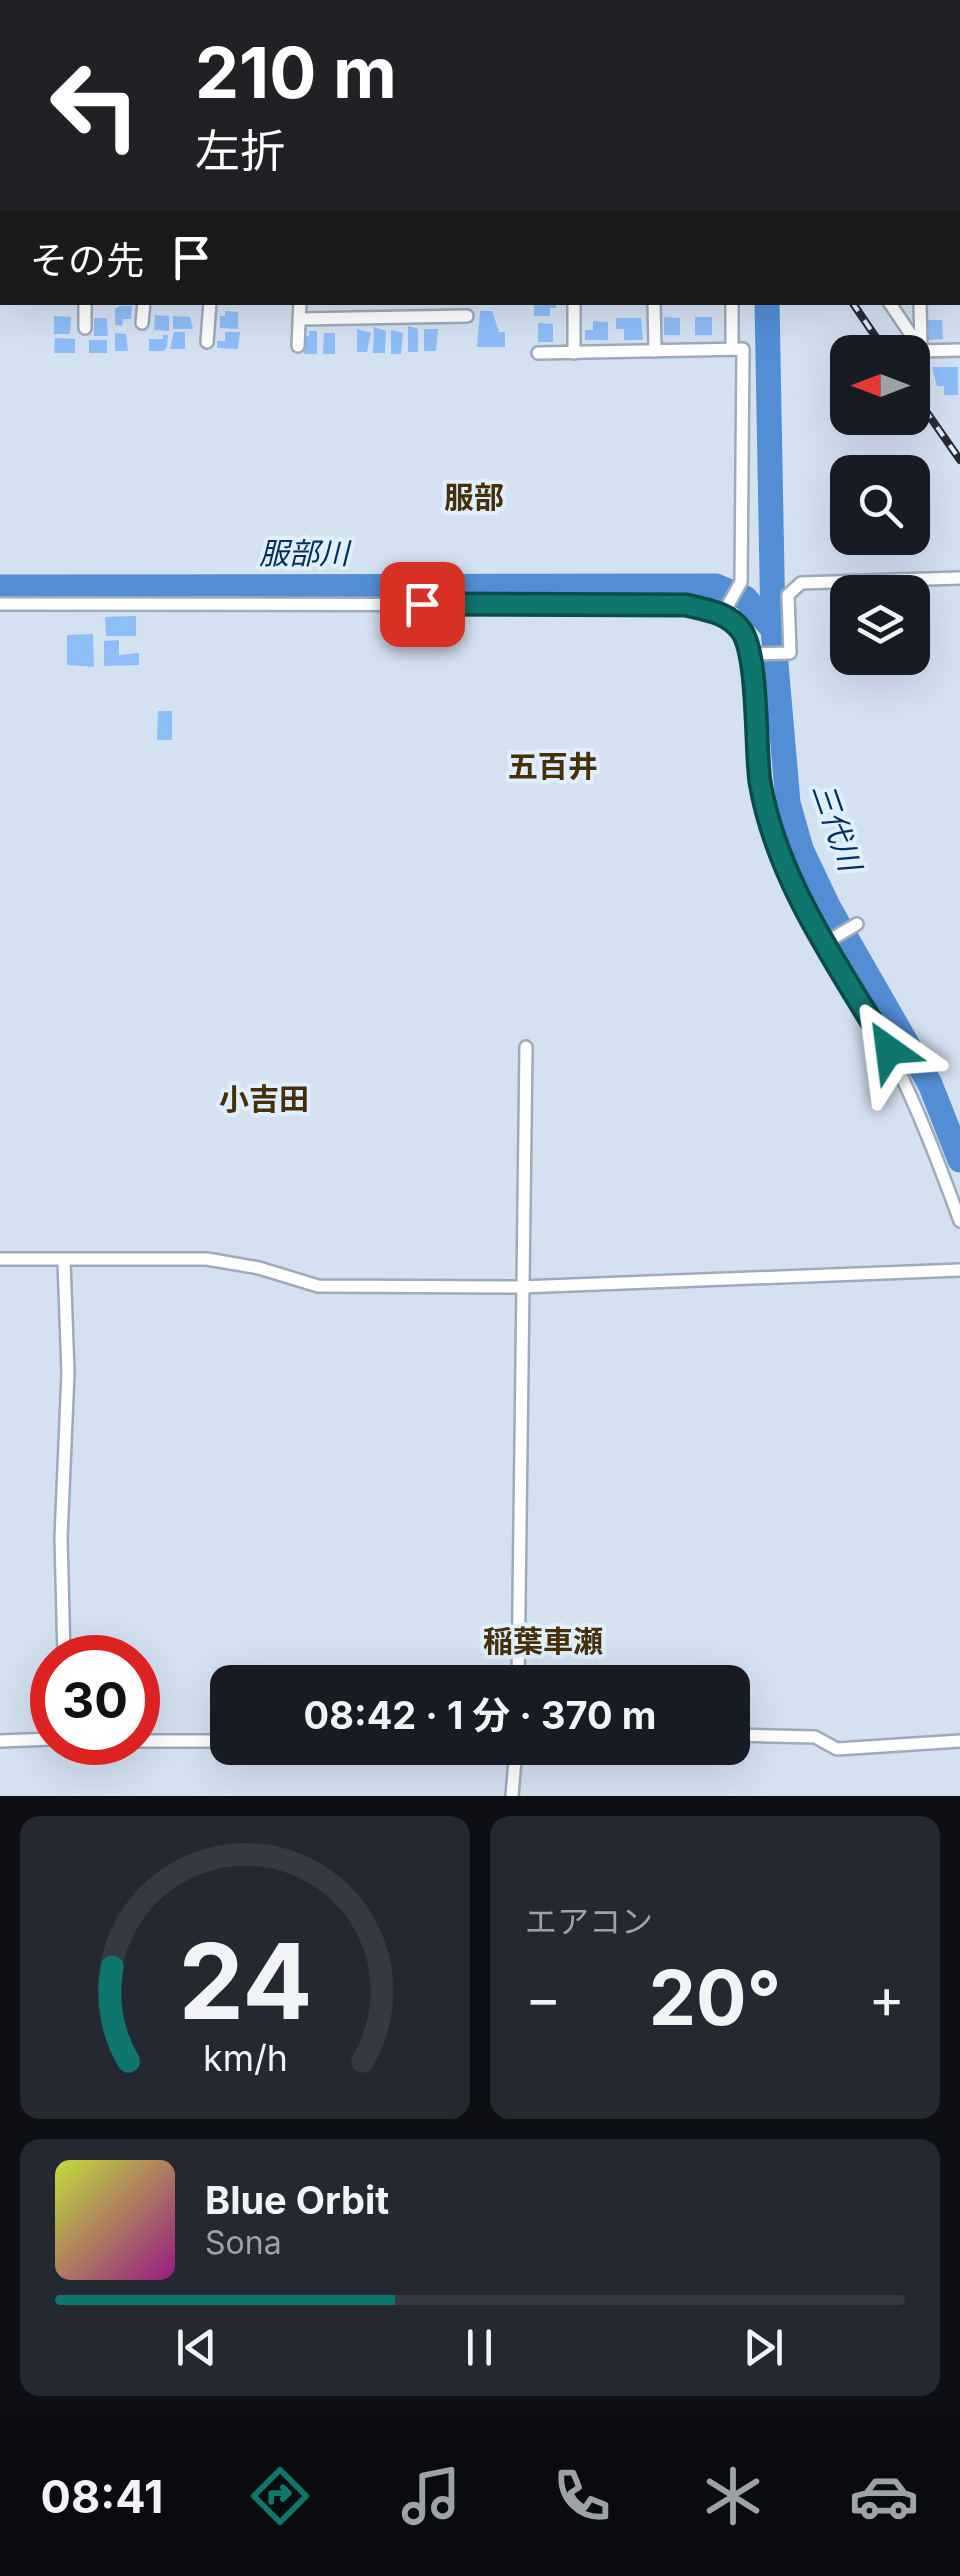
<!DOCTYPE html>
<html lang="ja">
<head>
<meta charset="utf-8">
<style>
	:root { --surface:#171b24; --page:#242831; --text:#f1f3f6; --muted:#9ea1a6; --line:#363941; --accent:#0f766e }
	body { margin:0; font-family:Inter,"Noto Sans JP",sans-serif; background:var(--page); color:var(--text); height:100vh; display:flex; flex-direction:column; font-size:38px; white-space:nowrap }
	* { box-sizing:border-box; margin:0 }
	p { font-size:32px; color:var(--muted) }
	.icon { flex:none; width:55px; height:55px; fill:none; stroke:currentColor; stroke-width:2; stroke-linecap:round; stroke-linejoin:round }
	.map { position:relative; height:1796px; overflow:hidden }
	.side { display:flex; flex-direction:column; gap:20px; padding:20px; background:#0d0f14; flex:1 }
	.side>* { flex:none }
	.top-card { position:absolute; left:0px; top:0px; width:960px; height:305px; box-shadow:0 10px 40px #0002; background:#202124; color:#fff; overflow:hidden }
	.needle { width:65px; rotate:270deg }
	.fabs { position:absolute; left:830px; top:335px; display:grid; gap:20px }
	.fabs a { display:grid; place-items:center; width:100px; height:100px; border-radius:20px; background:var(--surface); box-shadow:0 10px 40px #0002; font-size:50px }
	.speed { position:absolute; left:30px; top:1635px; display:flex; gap:20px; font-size:50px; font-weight:700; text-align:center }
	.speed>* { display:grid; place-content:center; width:130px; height:130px; border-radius:50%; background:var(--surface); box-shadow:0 10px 40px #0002; line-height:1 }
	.speed .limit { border:15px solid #d22; background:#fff; color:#111 }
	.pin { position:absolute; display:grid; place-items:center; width:85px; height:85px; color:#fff; margin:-42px; border-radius:20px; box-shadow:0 5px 15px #0006 }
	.me { position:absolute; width:110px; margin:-55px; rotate:329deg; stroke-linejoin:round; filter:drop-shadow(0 0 8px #0008) }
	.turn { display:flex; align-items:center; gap:35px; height:210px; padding:0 30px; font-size:45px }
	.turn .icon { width:130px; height:130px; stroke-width:2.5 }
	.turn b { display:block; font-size:70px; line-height:85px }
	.then { display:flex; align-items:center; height:95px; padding:0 30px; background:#0003; gap:20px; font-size:38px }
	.big { font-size:75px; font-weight:700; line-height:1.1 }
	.side .card { flex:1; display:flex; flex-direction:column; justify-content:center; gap:15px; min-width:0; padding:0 35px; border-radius:20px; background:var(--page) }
	.side .dial { align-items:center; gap:0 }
	.dial svg { height:260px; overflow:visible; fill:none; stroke:var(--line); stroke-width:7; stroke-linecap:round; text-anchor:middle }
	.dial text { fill:var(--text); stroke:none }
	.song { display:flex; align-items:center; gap:30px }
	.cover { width:120px; height:120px; border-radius:15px; background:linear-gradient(135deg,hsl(70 70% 55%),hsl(310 70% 35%)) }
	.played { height:10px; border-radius:5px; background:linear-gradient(90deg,var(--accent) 40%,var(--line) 40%) }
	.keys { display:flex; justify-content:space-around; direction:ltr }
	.heat { display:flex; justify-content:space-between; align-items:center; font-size:55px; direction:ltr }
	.side .tiles { flex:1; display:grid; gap:20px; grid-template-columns:1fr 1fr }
	.card:last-child { grid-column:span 2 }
	.trip { position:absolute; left:210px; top:1665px; width:540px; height:100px; border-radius:20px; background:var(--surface); box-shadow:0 10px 40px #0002; font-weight:700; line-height:100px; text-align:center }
	.menu { display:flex; height:160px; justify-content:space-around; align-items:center; background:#090b0e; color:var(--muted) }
	.menu .icon { width:70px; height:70px }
	.menu .selected { color:var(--accent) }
	.menu b { font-size:45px; color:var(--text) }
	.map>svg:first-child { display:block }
</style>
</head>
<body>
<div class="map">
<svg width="960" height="1796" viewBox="0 0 960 1796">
	<rect width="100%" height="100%" fill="#d4e1f1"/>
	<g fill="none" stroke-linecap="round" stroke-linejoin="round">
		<g stroke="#538ed5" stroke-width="25">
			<path d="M777,0V2"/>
			<path d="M767,302L773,629L788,803L801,849L829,908L930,1084L960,1160"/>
			<path d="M0,587L716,586L745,598L773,629"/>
		</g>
	</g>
	<g fill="#8dbef9">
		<path d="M534,302H556V308H550V316H534Z"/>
		<path d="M120,306H132L131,319H123L122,326L115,325V309Z"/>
		<path d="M225,311L238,312V329L220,328V316H225Z"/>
		<path d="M480,311H492L499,332H505V347H477Z"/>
		<path d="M155,315L169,316V331L154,330Z"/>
		<path d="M54,316L71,317L70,334H54Z"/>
		<path d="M173,316L190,317L193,329H173Z"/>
		<path d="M664,317L680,318V335H664Z"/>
		<rect x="695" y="317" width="17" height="18"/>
		<path d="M94,318H107L108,336H94Z"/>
		<path d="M616,318H641L643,340H624V329H616Z"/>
		<path d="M928,320H942L943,339L928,340Z"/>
		<path d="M593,321L608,322V340H585V330H593Z"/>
		<path d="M538,323L553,324V342H538Z"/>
		<path d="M408,326L418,329V352H408Z"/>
		<path d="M374,327L386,331L385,353H373Z"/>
		<path d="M357,329L371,333L367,352H357Z"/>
		<path d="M424,329H438L436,351H424Z"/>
		<path d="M391,330L403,333L401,354H391Z"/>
		<path d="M309,331H317V354H304V336H309Z"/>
		<path d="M174,332H185V349H170Z"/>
		<path d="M225,332H240L238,349L217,348V341H225Z"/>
		<path d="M115,333L126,334L128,351H115Z"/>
		<path d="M324,333H335V354H323Z"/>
		<path d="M163,335H168L167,347L163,351H149V339H163Z"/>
		<path d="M55,338L75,339V353H54Z"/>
		<rect x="89" y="340" width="18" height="13"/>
		<path d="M932,367H958V395H944V386H937Z"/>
		<path d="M136,616V636H106L105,617Z"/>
		<path d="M93,634L94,667L67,665V635Z"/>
		<path d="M119,640V655L139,653V665L104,666V641Z"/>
		<path d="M158,711H172V740H157Z"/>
	</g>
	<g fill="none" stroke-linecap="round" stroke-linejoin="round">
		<defs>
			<g id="minor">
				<path d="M143,0V2"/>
				<path d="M218,0V2"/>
				<path d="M294,0V2"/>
				<path d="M372,0V2"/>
				<path d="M447,0V2"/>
				<path d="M524,0L525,2"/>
				<path d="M614,0L616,2"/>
				<path d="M763,0V2"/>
				<path d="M838,0L839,2"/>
				<path d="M913,0V2"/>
				<path d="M69,2V0"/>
				<path d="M958,131H960"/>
				<path d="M0,134H2"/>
				<path d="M574,302V353"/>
				<path d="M654,302L655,351"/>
				<path d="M889,302L922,351L960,350"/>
				<path d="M920,302L921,350"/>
				<path d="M299,319L467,316"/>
				<path d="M142,323L144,302"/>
				<path d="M85,328V302"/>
				<path d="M207,342L210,302"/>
				<path d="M298,346L300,302"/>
				<path d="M732,349V302"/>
				<path d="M538,353L743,349L741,582L723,614"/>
				<path d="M0,604L687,605C707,610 727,613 740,630C759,654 756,781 770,824C797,907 851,976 890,1053C918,1108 939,1164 960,1221"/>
				<path d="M750,654L790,653L788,595L801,583L960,578"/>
				<path d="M825,943L857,924"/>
				<path d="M0,1259H207L259,1268L318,1286L521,1287L960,1270"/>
				<path d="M64,1261L68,1373L61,1537L64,1658"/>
				<path d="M518,1682L526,1047"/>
				<path d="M732,1735L815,1737L837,1749L960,1741"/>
				<path d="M0,1741L52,1739"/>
				<path d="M138,1741H228"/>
				<path d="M512,1796L516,1748"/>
			</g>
		</defs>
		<use href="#minor" stroke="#9eabba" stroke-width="16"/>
		<use href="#minor" stroke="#fff" stroke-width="11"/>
		<defs>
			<g id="rail">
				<path d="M641,0L643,2"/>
				<path d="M852,302L886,352"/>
				<path d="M912,391L960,460"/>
			</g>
		</defs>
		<use href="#rail" stroke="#282d34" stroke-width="8"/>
		<use href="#rail" stroke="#e1eefe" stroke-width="4" stroke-dasharray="11" stroke-linecap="butt"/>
	</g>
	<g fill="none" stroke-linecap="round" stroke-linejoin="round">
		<defs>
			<path id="route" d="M422,604L686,605C707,610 727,612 741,630C759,655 755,747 760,782C776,879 839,967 889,1050"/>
		</defs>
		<use href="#route" stroke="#0a4d48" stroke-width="25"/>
		<use href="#route" stroke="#0f766e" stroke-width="18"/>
	</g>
	<g text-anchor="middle" stroke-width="8" stroke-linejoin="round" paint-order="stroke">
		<g font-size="30" font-weight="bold" fill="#45300a" stroke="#e1eefe">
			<text x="474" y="508">服部</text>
			<text x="553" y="777">五百井</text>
			<text x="264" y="1110">小吉田</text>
			<text x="543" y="1652">稲葉車瀬</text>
		</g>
		<g font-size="30" font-style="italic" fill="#032f5c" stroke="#e1eefe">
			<text x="304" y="564">服部川</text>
			<text transform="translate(836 827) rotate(71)" y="10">三代川</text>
		</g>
	</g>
</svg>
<div class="fabs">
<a><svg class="needle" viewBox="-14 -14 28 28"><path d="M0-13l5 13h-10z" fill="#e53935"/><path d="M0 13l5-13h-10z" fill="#9ea1a6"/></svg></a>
<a><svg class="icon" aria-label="search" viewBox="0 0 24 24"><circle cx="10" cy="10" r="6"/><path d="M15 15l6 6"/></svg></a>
<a><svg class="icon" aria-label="layers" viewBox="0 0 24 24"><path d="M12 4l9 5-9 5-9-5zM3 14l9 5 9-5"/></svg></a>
</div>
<div class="speed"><div class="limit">30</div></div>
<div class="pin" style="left:422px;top:604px;background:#d93025"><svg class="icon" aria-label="arrive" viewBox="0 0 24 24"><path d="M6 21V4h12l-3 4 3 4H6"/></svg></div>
<svg class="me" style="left:889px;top:1050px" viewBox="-20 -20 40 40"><path d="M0-17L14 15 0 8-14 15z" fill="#0f766e" stroke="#fff" stroke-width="4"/></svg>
<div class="trip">08:42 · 1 分 · 370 m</div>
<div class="top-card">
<div class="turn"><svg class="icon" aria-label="left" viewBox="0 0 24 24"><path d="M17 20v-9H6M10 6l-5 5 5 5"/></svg><div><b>210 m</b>左折</div></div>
<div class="then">その先<svg class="icon" aria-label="arrive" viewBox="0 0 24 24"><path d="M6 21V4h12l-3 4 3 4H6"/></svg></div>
</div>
</div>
<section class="side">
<div class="tiles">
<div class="card dial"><svg viewBox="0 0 100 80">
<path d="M14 69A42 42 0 1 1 86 69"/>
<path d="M14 69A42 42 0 0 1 9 40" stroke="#0f766e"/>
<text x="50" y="56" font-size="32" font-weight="700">24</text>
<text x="50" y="72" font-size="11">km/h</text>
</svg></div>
<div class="card"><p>エアコン</p>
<div class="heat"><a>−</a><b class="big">20°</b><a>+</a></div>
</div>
<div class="card">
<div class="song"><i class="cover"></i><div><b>Blue Orbit</b><p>Sona</p></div></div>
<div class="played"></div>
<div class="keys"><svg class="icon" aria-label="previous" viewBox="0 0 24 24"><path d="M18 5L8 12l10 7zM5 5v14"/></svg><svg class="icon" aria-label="pause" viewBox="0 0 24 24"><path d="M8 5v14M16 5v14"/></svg><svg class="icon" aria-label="next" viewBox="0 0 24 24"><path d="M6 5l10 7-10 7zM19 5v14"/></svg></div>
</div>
</div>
</section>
<nav class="menu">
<b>08:41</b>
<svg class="icon selected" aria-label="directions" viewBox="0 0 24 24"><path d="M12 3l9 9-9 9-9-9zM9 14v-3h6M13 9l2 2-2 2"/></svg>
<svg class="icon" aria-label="music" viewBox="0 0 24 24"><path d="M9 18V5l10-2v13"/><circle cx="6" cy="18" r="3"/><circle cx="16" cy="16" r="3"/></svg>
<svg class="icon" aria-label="phone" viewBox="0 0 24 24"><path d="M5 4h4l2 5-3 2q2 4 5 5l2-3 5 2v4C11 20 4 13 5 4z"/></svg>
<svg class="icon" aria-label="climate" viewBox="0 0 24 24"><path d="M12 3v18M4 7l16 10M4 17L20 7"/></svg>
<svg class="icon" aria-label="car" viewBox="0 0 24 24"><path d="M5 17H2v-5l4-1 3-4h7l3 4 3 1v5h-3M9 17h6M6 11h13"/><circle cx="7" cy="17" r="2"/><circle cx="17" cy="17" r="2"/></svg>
</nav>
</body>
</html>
